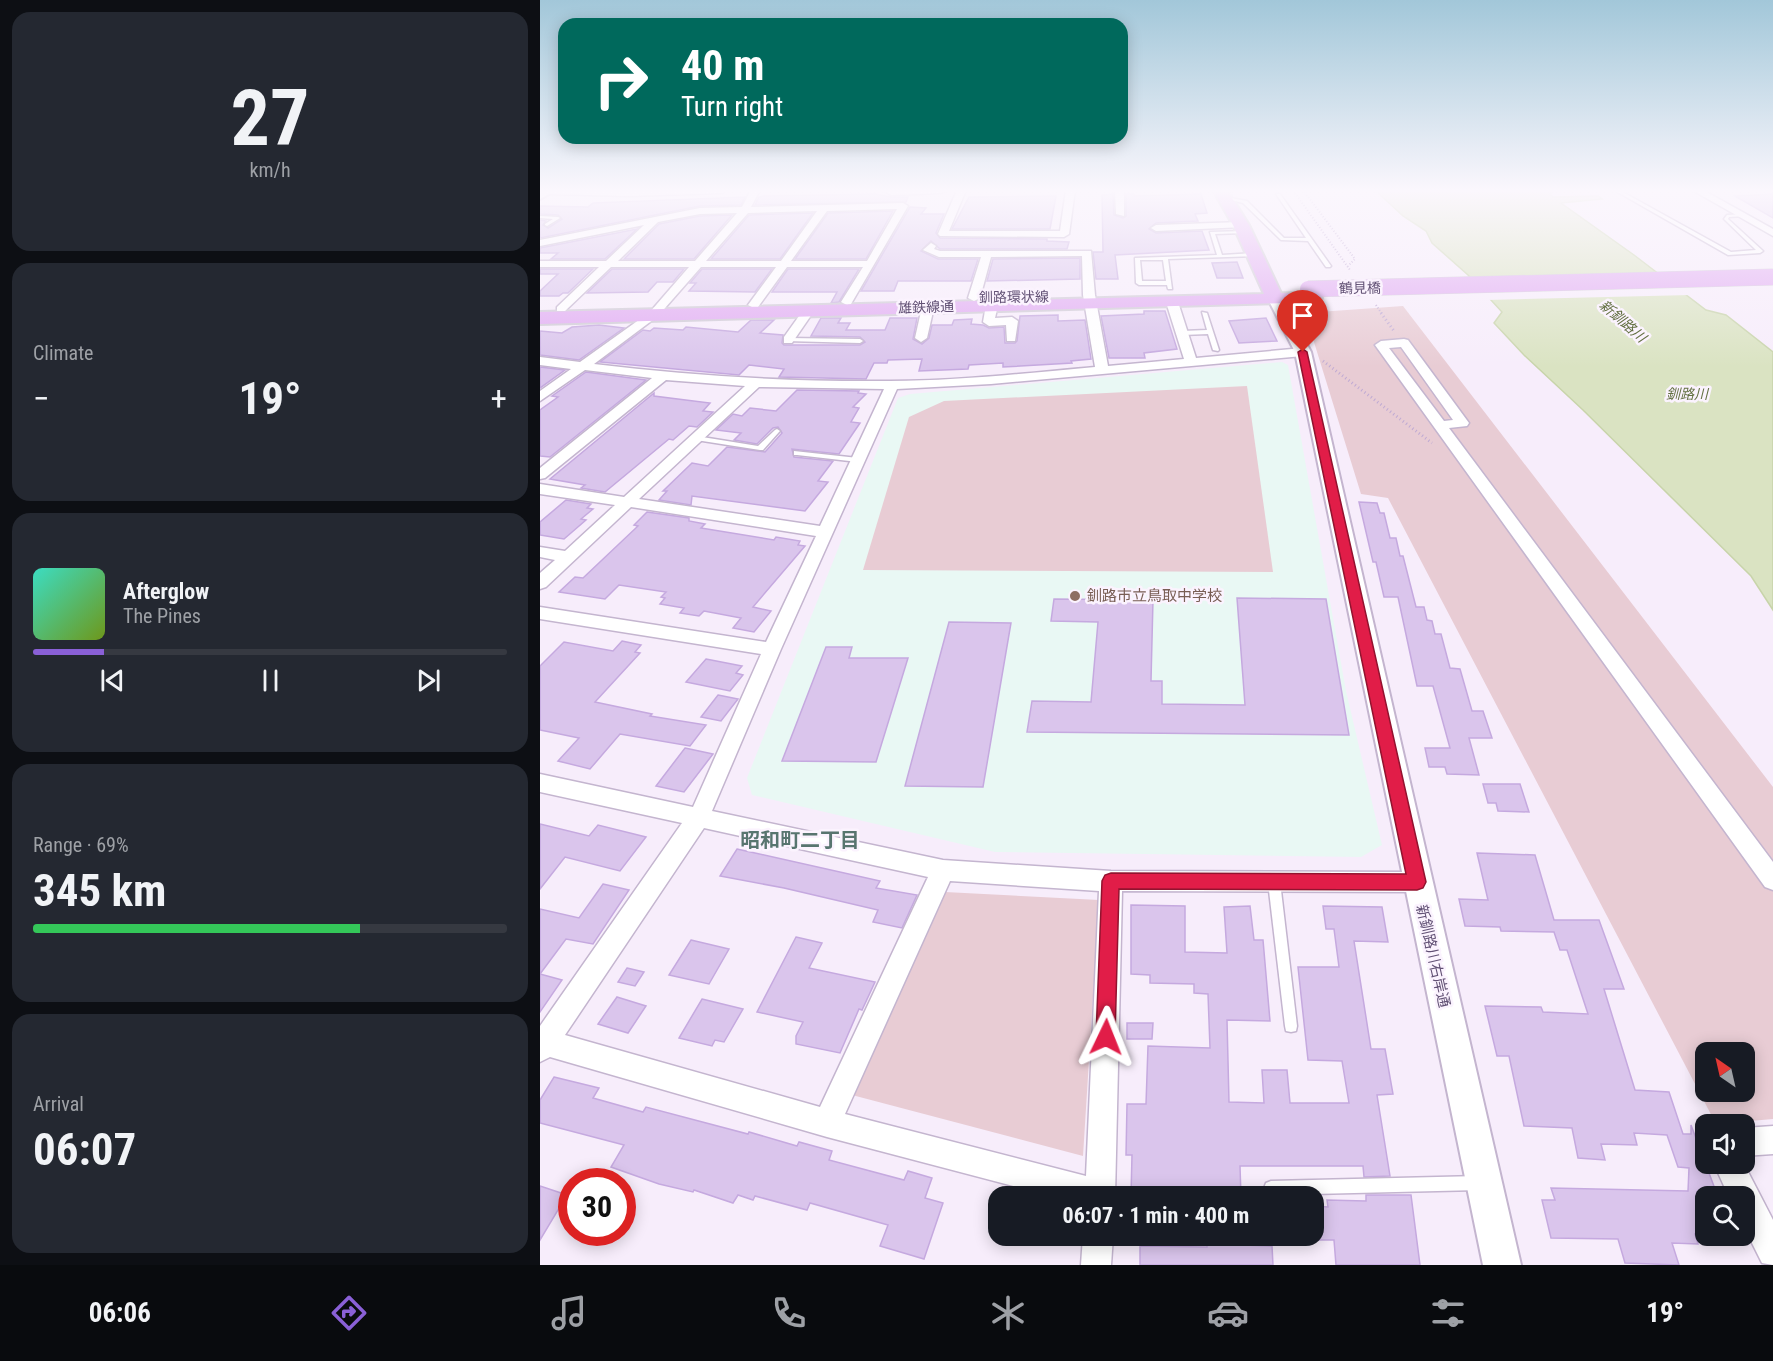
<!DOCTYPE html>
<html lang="en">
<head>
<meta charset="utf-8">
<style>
	:root { --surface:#171b24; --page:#242831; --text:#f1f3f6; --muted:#9ea1a6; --line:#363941; --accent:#8a60d7 }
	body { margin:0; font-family:"Roboto Condensed","Noto Sans JP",sans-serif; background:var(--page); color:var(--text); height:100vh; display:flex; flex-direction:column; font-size:22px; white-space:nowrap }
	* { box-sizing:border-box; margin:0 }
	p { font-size:20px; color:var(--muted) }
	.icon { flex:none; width:33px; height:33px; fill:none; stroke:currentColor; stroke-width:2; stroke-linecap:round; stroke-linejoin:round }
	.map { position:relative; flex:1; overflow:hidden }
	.details { display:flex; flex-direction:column; gap:12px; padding:12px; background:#0d0f14; width:540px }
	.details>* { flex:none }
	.top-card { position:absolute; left:18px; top:18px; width:570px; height:126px; border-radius:18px; box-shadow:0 3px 15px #0003; background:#00695c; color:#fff; overflow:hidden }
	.needle { width:39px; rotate:326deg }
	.buttons { position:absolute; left:1155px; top:1042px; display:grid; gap:12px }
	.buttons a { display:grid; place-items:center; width:60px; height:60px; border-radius:12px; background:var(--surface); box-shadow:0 3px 15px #0003; font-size:30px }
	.speed { position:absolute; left:18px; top:1168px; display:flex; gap:12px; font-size:30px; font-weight:700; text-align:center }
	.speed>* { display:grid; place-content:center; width:78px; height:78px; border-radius:50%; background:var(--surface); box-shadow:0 3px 15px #0003; line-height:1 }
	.speed .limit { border:9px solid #d22; background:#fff; color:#111 }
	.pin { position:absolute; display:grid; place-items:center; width:51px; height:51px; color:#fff; margin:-62px -26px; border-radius:50% 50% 50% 0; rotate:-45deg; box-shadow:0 0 6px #0007 }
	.pin .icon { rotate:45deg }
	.me { position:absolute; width:66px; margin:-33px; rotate:2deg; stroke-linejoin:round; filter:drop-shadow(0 0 4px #0008) }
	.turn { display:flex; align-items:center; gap:21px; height:126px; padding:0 24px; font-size:27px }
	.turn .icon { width:78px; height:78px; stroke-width:2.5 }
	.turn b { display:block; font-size:42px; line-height:51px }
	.big { font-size:45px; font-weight:700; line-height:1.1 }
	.details .widget { flex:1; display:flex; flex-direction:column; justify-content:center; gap:9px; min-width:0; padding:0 21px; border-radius:18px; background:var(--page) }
	.details .dial { align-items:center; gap:0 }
	.dial b { font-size:78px; line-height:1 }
	.song { display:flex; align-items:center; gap:18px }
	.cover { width:72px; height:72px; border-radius:9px; background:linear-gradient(135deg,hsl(170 70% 55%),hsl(80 70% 35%)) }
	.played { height:6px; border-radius:3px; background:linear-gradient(90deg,var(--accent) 15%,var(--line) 15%) }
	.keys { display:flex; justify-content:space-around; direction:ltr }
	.heat { display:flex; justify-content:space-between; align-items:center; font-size:33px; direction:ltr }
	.charge { height:9px; border-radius:4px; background:linear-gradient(90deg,#34c759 69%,var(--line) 0) }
	.trip { position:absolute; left:448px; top:1186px; width:336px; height:60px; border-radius:18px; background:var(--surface); box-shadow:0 3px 15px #0003; font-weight:700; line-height:60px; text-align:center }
	.tab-bar { display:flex; height:96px; justify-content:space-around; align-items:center; background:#090b0e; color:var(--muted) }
	.tab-bar .icon { width:42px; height:42px }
	.tab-bar .active { color:var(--accent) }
	.tab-bar b { font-size:27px; color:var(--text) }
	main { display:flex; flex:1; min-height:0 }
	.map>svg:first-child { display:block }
</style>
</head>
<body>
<main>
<section class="details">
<div class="widget dial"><b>27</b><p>km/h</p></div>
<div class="widget"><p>Climate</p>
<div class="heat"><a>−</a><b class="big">19°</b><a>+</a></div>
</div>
<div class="widget">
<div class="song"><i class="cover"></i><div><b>Afterglow</b><p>The Pines</p></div></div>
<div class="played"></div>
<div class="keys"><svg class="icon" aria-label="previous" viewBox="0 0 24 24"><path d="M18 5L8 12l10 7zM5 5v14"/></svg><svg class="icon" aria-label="pause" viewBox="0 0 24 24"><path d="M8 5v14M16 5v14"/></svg><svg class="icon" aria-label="next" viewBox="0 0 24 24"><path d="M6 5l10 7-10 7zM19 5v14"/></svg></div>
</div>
<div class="widget"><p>Range · 69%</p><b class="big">345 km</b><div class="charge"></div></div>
<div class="widget"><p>Arrival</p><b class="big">06:07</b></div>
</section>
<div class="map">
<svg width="1233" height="1265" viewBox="0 0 1233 1265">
	<rect width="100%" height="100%" fill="#f7edfb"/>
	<path fill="#e9f8f4" d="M742,362L748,365L806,691L842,845L821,857L455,852L212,795L207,778L358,398L370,394Z"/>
	<g fill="#e8ccd4" fill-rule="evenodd">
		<path d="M863,306L1233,787V1119L1176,1124L848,498L821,494L765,313ZM1166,1053H1204V1092H1166Z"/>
		<path d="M707,386L733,572L323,570L369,417L404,401Z"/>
		<path d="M405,892L559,900L543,1156L312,1095Z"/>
	</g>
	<path fill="#dae3c2" stroke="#c8d4aa" stroke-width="1.5" d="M835,190H1012L1014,191L1010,194L1013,197L1058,196L1062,199L1021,203L1094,255L1166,310L1186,315L1233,352V610L1211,576L1043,410L984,355L954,323L962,312L928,275L892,243L886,231L863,216Z"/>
	<path fill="#f7edfb" d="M1124,274L1151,295L947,300L927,279Z"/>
	<g fill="#dac5ec" stroke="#c5a9df" stroke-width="1.5">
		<path d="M336,194L351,197H368L366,202L215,205L219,197L223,196Z"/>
		<path d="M573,194L574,215L583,218L586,216V194H594V196L661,194L667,213L655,214L658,221L616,223L609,229L616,233L662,231L669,250L575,255L578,279H556L553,252H563L562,195Z"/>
		<path d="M1233,194V218L1195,196Z"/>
		<path d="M516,196L510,229H412L429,197Z"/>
		<path d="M205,197L201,205L160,206L0,238V220L6,221L3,225L8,228L22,219L18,215L0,214V206L48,207L53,203Z"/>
		<path d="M370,207L386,208L381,214H404L396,233L400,238L507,239V241L529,242L527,249H400L391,241L381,251L398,259H438L431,281H358L354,291H321Z"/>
		<path d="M353,211L326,259H255L288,213Z"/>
		<path d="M273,213L240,259H171L209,215Z"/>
		<path d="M192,215L154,259H84L119,224L160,216Z"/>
		<path d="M97,229L65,259H11L18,253H0V248Z"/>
		<path d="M540,258V279L447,281L453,259Z"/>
		<path d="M697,262L703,278H677L672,263Z"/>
		<path d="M0,269H53L28,293H23L19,296H0V291L18,274H0Z"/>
		<path d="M72,269H144L133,282H117L108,292L47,293Z"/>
		<path d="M162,269H232L215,292L149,291L156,283H150Z"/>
		<path d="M248,269H319L299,302L291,303L297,292H232Z"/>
		<path d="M604,311H625L637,349L604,353L605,358H569L561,316L604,314Z"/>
		<path d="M518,315V321L545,320L551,359L531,361L532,363L463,367V363L429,365L428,369L379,371L382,359L348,360L347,363H334L326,379L239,377L244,369L209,365L199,375L60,362L103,330L110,331L114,328L143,330L146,327L198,332L211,320H234L220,333L243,335L242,343L244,345H320L325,342L320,337L271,336L281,318H301L298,323H310L306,330H345L350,318H377L373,339L382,344L389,338L392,325H412L414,320L432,319L431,324L443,325L449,328L464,327L465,343H475L477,341L480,316Z"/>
		<path d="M726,318L737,341L699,343L689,321Z"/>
		<path d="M59,325L84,328L39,360L0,355V331L22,333L32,327Z"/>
		<path d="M0,367L25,370L0,388Z"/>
		<path d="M46,372L106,380L10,457L0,456V410L18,397L12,396Z"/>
		<path d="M257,390L319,391L318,393L326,394L313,407L319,408L311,422L320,423L299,454L252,449L254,457L293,461L278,481L288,482L265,511L152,496L151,505L119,500L127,491H123L152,463L168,466L187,447L225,452L242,433L238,427L233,428L217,444L194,440L201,433L176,430L193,414L202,416L210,408L236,411Z"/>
		<path d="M114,393V396L170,403L163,411L173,412L157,427L149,426L133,440L129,439L65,492L41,488L45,485L10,479Z"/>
		<path d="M26,500L51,504L47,508L53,509L41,519L46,520L24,539L0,535V522Z"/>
		<path d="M819,502L837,503L840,513H844L850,538H856L860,556H863L876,607H884L887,620L892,621L895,634H901L910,668L920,669L932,711H943L952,738H929L939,775L907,774L905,767H889L885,748H910L893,686H877L858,597H844L836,562H833Z"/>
		<path d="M107,512L149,518V521L165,524L161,528L234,540L236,537L260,541L258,545L265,546L213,607L231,611L214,632L193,628L201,618L164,611L159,616L140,613L144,608L120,604L125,598L121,597L126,592L79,585L65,599L19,592L35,577L43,578L98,526L94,525Z"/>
		<path d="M697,598L786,599L809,735L487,732L492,701L551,702L558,622L511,621L514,599L613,600L611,681H622V704L705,705Z"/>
		<path d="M409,622L471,623L443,787L365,786Z"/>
		<path d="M82,641L101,645L95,652L100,653L55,702L112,714L110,716L166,725L150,746L80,734L50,769L18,761L39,738L0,730V666L24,642L73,651Z"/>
		<path d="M286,647H312L309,658H368L336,762L242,761Z"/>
		<path d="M166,659L202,666L196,673L203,675L190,691L146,682Z"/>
		<path d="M178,695L198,699L181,721L161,717Z"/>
		<path d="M145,748L173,754L144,792L116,786Z"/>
		<path d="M943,784H980L989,812L958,811L956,803H948Z"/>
		<path d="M0,824L49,836L58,825L106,837L80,871L25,857L0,889Z"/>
		<path d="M197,849L340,881L336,888L377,895L362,928L333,922L338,910L244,888L180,876Z"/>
		<path d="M937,853L995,855L1014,920H1059L1084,989H1064L1095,1090L1129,1092L1143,1134H1151V1125L1178,1197H1166V1234H1155L1158,1244L1132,1243L1139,1265L1085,1263L1078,1239L1011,1238L1002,1200H1015L1011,1188L1148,1191L1149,1168L1138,1167L1127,1135L1094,1133L1097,1145L1061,1144L1065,1160L1038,1158L1032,1128L984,1126L969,1056H957L945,1006L1001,1007L1003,1012L1048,1014L1027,950H1020L1014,932L961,931L960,927L925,926L919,899L948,900Z"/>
		<path d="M63,884L89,890L53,944L26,939L0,974L22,980L0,1012V909L39,918Z"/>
		<path d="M591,905L645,906V952L687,953L684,907L710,906L714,940H723L730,1021L687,1020L689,1102L724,1103L722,1070H747L750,1103H809L802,1061L768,1060L758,967H799L794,929H786L783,906L842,907L848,942L814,941L831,1049H845L853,1094L837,1095L850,1176L824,1177L823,1166H700L701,1197H591L592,1155H586L587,1104H606L608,1046L670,1048L668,994L654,993V984L610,983V975L591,974Z"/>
		<path d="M256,937L282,943L269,968L335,982L322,1010L319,1009L300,1053L256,1044V1036L263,1022L217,1012Z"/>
		<path d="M151,940L189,949L169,984L129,975Z"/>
		<path d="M87,968L104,972L95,986L78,982Z"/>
		<path d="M77,997L106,1006L88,1033L58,1024Z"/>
		<path d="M162,999L203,1009L184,1042L175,1040L172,1046L139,1038Z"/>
		<path d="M587,1023H613L612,1039H587Z"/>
		<path d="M14,1077L59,1088L53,1098L103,1112L106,1107L208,1134L209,1132L257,1146L259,1142L292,1151L289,1160L364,1180L368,1171L392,1178L385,1198L403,1203L384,1259L340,1246L348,1225L270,1203L267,1210L215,1196L213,1200L198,1195L193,1203L154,1190L153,1192L119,1184L71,1167L84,1145L0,1123V1100Z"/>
		<path d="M0,1186L27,1195L0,1240Z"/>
		<path d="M826,1195H871L880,1265H796L794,1240H774V1206L788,1207L787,1200L826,1201Z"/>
		<path d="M667,1236H702L703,1245L732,1246L733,1265H600V1246L667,1247Z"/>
	</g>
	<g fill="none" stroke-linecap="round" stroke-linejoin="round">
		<defs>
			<g id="service">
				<path d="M1074,190H1079L1191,252L1216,250L1184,219L1187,215L1205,214V216L1189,217L1188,219L1223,251L1220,253L1188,255Z"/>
				<path d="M736,194H740L791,266L790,267H786L768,241L741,240L703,203L683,198L685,197L707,201L744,238H766Z"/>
				<path d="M0,216L18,217L20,218L7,226L5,225V224L13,219L0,218Z"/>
				<path d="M706,231V233H704L675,234L682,255L715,253L718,255L717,256L628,259L632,289H628L627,285H599L596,283L595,258L677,255L670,232ZM600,260H623L626,281H602Z"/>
				<path d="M662,312L667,313L679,350L678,351L673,350L668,334L642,335L639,333L642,331L667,330Z"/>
				<path d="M248,338L320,339L323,341L320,343L246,341V339Z"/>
				<path d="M237,429L240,431L239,432L223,450H220L156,440L152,438L156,436L218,446L235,430Z"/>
				<path d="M254,451L318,458L322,460L318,462L257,455H254Z"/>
				<path d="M734,877L738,878L740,882L757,1026L756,1031L751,1032L746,1031L745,1026L728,882L730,878Z"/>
				<path d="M939,1176L944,1178L946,1183L944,1188L939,1190L731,1195L726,1193L724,1188L726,1183L731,1181Z"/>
			</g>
			<g id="minor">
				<path d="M3,190H187L182,193L89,196L7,194L4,193Z"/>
				<path d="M211,190H220L211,207L363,203L368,206L311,304L307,305L301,302L323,267H247L218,307L214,308L208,305L236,267H161L118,316L54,364C152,376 251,382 350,381C419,381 487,373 555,367L543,295L542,256L451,257L440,298L434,301L428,298L441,257H399L383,250L391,243L396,246L394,249L400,251H551L555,295L568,366L644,359L626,302L632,299L638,302L656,358L763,348L769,352L763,356L451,384L357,389L241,649L172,811L403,860L571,871L877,872L885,875L889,882L885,889L877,892L582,891L575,1197H515L287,1137L10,1057L0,1062V1026L142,823L0,792V774L153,807L221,654L0,619V607L226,642L276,536L91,507L6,587L0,589V573L15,560L0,557V547L25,551L75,505L0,494V484L84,497L205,386L126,380L5,478L0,479V468L112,378L45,370L0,401V391L31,369L0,365V357L40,362L110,312L149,267H71L25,311H17V307L59,267H0V261H66L104,225L0,246V240L160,208L202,207ZM357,209L327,261H251L287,211ZM277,211L241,261H166L208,213ZM197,213L155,261H78L118,222L160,214ZM219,387L344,389L280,526L99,499ZM164,828L388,877L280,1107L25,1035ZM410,881L559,891L546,1176L305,1114Z"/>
				<path d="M349,190H406L401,193L351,195L346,192Z"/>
				<path d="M417,190H426L409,231H520L526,190H535L529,234L524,237L400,236L398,234Z"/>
				<path d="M575,190H584V216L576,214Z"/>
				<path d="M1152,190H1163L1233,229V236Z"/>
				<path d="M701,222L706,225L704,227L616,231L611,228L616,225Z"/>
				<path d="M452,302L458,305L455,318L472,317L478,321L475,341H467L466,325L449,326L443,322L446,305Z"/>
				<path d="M388,304L394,307L387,338L381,342L375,338L382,307Z"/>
				<path d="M268,308L274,311L252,343H244V337L264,309Z"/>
				<path d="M864,339L868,340L929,423L927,426L909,428L1233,862V890L1225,887L835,345L841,341ZM861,347L913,420L904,421L849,348Z"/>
				<path d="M1233,1126V1154L1204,1156V1128Z"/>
				<path d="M1174,1164H1204L1233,1220V1265L1222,1263L1204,1227V1197H1189Z"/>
				<path d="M543,1236H573L571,1265H541Z"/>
			</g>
			<g id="tertiary">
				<path d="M2,190H16L0,199V191Z"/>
				<path d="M735,295L742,299L771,352L981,1265H943L755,352L728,299Z"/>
			</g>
			<path id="primary" d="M673,190H687L709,225L741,293L779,294L782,298L779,302L0,324V312L724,294L693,225Z"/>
		</defs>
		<use href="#service" stroke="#c4b5cf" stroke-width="3"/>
		<use href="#minor" stroke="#c4b5cf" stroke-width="3"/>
		<use href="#tertiary" stroke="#c4b5cf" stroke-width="4"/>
		<use href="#primary" stroke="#d0cbd6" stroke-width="4"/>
		<g stroke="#bfaad3" stroke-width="2" stroke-dasharray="1 2" stroke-linecap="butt">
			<path d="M763,190L815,259L808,266"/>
			<path d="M755,193L810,270"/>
			<path d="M836,305L842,314"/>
		</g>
		<g stroke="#bfaad3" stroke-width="3" stroke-dasharray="1 3" stroke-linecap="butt">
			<path d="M841,313L854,331"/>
			<path d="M783,361L892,443"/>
		</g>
		<use href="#service" fill="#fff" fill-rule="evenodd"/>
		<use href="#minor" fill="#fff" fill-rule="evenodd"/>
		<use href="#tertiary" fill="#fff" fill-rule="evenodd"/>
		<use href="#primary" fill="#e1adf2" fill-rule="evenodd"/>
		<defs>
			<path id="primary-bridge" d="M768,289L1233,277"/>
		</defs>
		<use href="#primary-bridge" stroke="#d0cbd6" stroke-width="17" stroke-linecap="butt"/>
		<use href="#primary-bridge" stroke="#e1adf2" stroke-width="16"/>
	</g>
	<linearGradient id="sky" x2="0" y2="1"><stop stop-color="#a2c7d9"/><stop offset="0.52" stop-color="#fbf7fd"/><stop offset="1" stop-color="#fbf7fd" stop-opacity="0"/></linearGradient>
	<rect width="1233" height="367" fill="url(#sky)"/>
	<path fill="#e11d48" stroke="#92132f" stroke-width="1.5" d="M763,349L767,352L886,882L883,888L877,890L579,889L575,1037L573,1044L566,1047L558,1044L556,1037L562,881L565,875L571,873L866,874L758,352Z"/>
	<circle fill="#8d6e63" stroke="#fbf3fe" stroke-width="2" cx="535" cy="596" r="6"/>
	<g text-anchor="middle" stroke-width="5" stroke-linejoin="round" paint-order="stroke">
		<g font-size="14" fill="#625175" stroke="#fbf3fe">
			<text transform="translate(820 288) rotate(-1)" y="5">鶴見橋</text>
			<text transform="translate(474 297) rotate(-1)" y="5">釧路環状線</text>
			<text transform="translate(386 307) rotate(-2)" y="5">雄鉄線通</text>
		</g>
		<g font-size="14" font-style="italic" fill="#637042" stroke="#fbf3fe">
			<text transform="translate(1083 321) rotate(41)" y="5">新釧路川</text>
			<text x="1147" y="399">釧路川</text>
		</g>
		<g font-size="15" fill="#785e54" stroke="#fbf3fe" text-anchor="start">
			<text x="547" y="601">釧路市立鳥取中学校</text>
		</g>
		<g font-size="15" fill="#625175" stroke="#fbf3fe">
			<text transform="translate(893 956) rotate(77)" y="5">新釧路川右岸通</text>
		</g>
		<g font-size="20" font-weight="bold" fill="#58756f" stroke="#fbf3fe">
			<text x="260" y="847">昭和町二丁目</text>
		</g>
	</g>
</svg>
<div class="buttons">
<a><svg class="needle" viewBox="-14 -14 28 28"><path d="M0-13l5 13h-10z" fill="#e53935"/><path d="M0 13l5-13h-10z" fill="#9ea1a6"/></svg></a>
<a><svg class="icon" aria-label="sound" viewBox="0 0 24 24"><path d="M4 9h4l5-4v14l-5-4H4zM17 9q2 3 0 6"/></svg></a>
<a><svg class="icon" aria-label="search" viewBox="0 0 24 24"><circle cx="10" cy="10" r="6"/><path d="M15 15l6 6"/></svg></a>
</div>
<div class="speed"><div class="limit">30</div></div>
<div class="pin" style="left:763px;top:352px;background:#d93025"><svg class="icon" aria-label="arrive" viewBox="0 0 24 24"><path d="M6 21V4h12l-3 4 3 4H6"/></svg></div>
<svg class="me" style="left:566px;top:1037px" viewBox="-20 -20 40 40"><path d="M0-17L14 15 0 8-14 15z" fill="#e11d48" stroke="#fff" stroke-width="4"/></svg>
<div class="trip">06:07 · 1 min · 400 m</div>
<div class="top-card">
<div class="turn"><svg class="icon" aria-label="right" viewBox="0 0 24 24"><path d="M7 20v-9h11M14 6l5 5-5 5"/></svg><div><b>40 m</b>Turn right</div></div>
</div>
</div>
</main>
<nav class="tab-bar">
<b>06:06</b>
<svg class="icon active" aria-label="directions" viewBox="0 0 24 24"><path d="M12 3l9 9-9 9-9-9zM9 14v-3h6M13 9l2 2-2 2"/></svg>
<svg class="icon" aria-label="music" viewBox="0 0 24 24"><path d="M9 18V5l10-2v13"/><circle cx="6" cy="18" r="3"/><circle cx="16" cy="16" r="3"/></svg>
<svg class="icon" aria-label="phone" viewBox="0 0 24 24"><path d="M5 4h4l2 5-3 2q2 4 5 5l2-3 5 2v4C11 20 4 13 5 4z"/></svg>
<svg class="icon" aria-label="climate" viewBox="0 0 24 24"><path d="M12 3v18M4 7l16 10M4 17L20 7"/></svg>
<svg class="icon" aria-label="car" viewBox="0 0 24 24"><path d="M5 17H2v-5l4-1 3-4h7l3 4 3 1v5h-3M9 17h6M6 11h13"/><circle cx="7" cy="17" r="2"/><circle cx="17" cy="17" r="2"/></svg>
<svg class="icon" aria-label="filters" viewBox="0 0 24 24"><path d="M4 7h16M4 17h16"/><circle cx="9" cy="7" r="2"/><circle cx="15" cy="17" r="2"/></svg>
<b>19°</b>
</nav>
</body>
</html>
